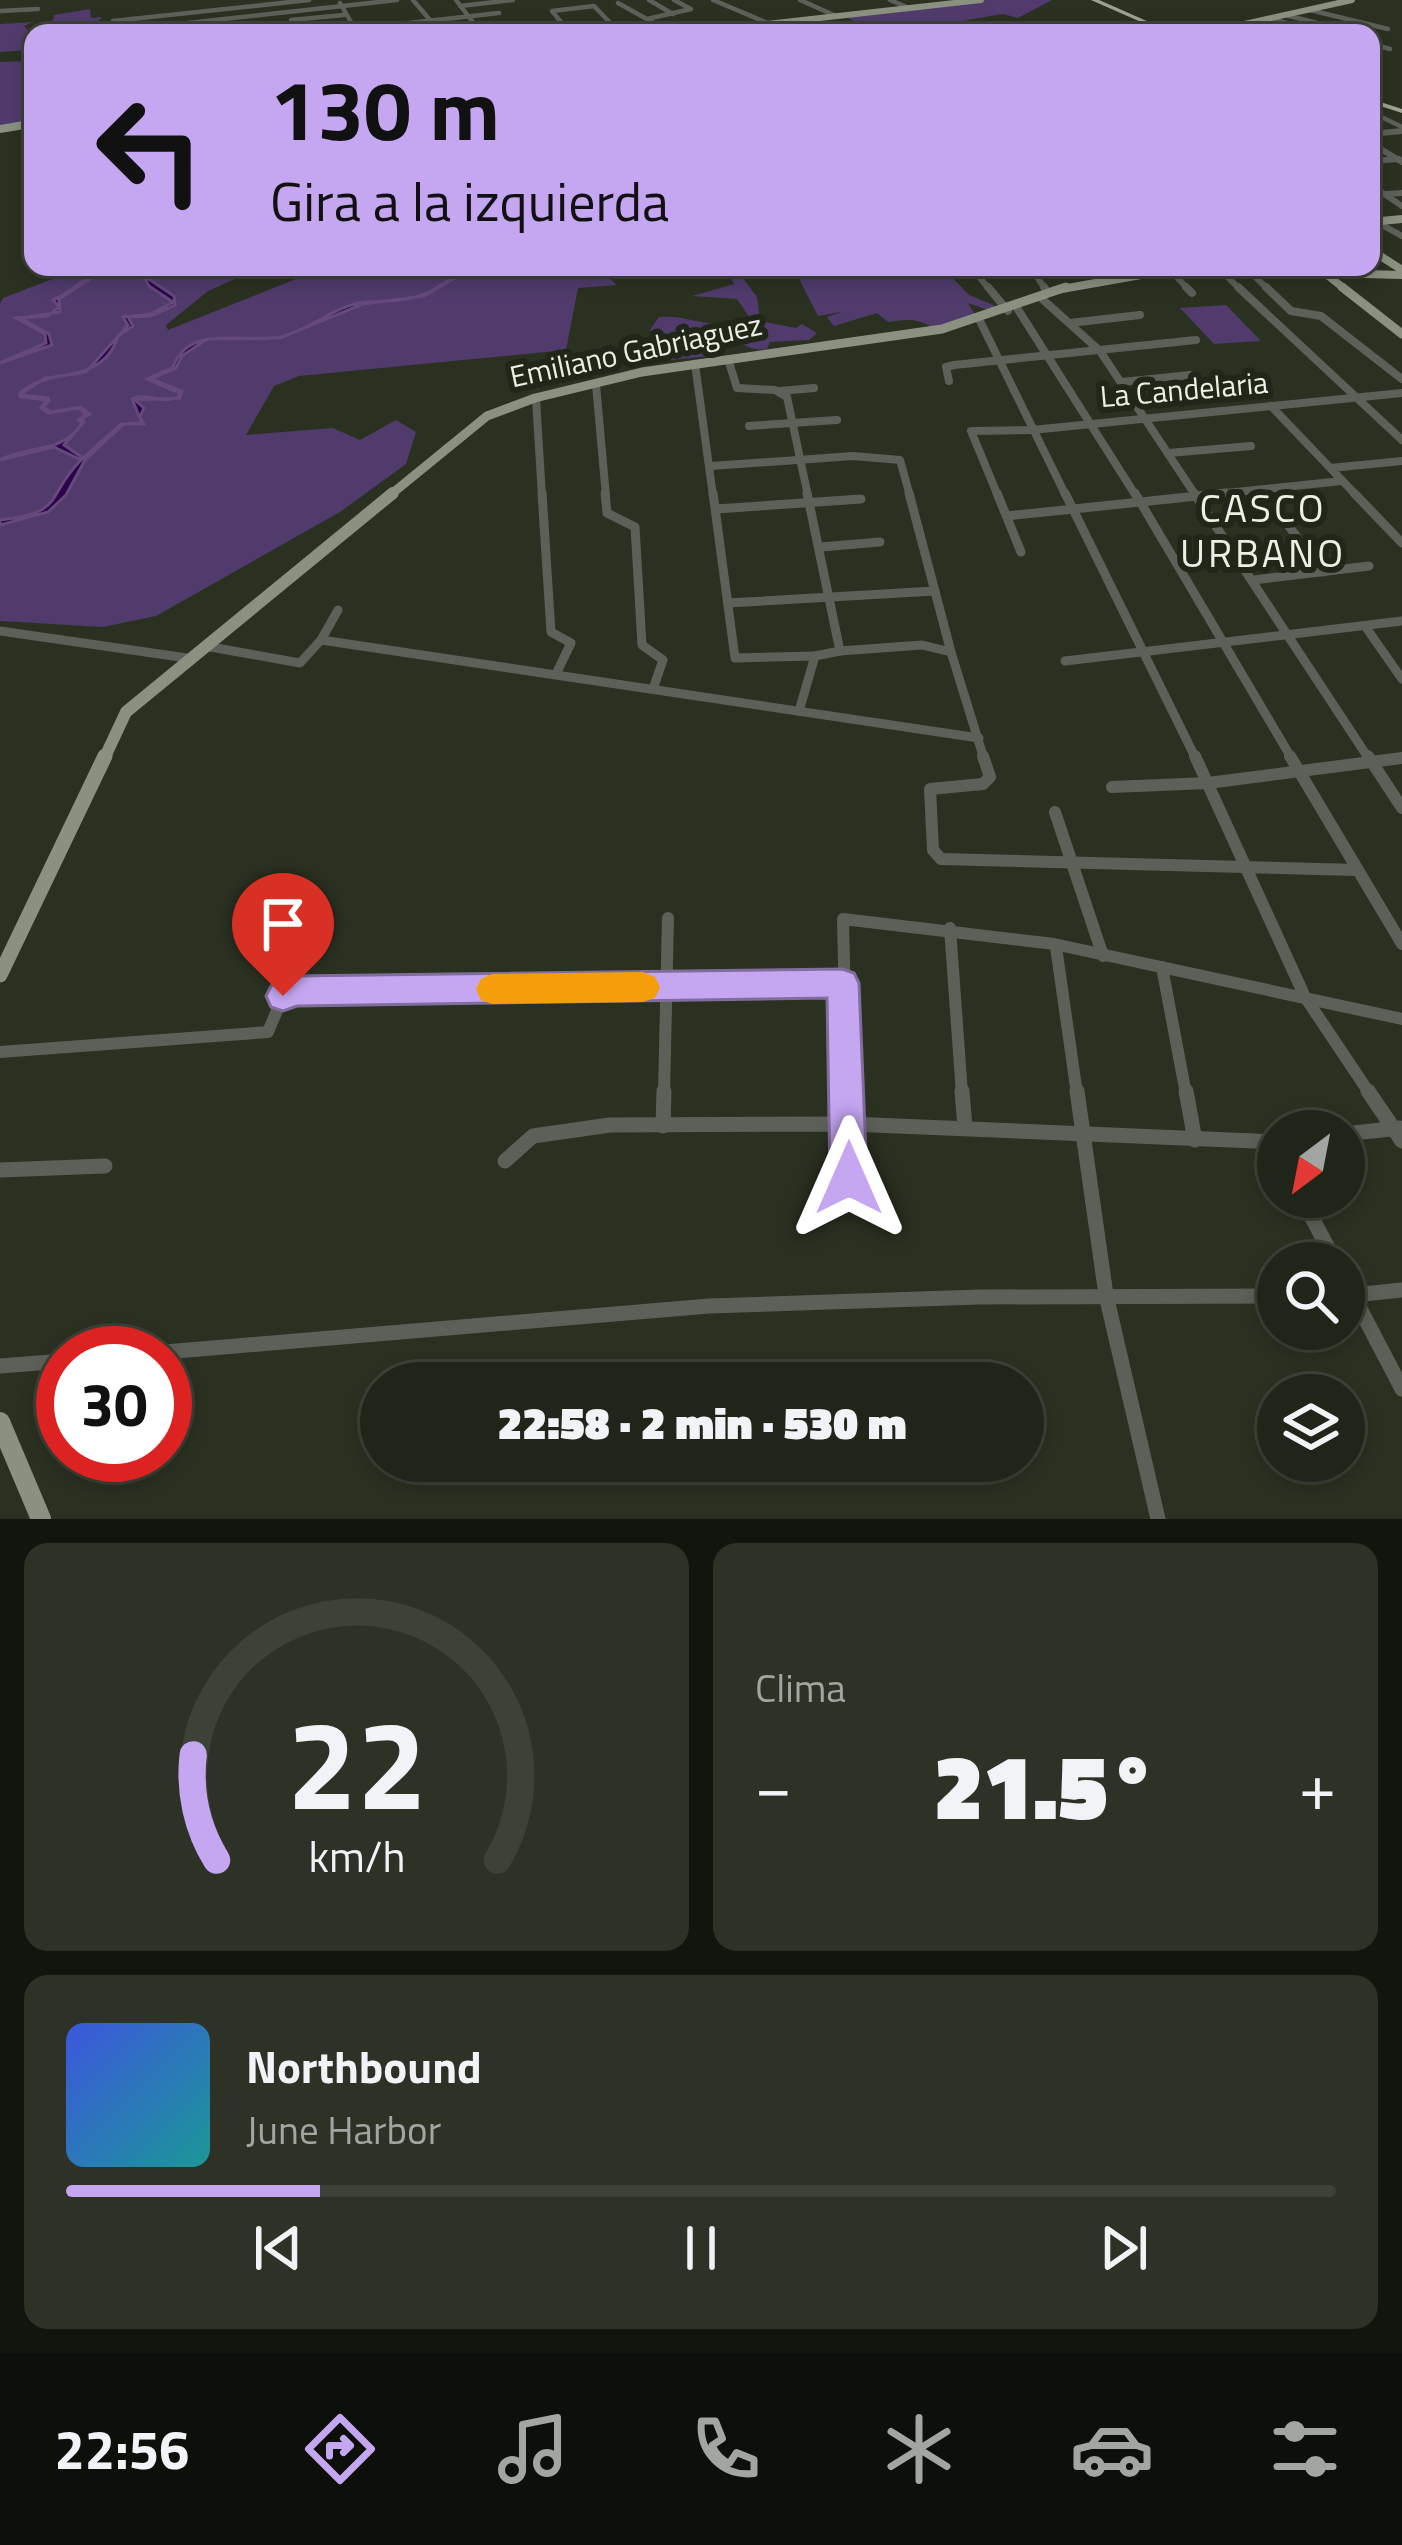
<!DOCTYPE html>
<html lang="es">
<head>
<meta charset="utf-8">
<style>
	:root { --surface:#202519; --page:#2d3126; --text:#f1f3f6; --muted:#a2a5a2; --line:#3d4238; --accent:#c5a7f1 }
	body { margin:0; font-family:"Titillium Web",sans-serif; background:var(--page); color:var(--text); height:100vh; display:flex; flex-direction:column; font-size:45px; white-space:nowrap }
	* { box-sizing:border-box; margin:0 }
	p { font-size:39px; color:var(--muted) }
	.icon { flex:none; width:66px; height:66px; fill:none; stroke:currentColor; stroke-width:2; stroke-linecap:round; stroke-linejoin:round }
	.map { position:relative; height:1519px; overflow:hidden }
	.drawer { display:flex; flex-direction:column; gap:24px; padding:24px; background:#12140e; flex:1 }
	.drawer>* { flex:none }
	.top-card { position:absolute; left:24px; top:24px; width:1356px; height:252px; border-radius:24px; box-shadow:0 6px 18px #0003,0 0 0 3px var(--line); background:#c5a7f1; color:#111; overflow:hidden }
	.needle { width:78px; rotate:212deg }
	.controls { position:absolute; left:1257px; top:1110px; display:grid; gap:24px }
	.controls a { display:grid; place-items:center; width:108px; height:108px; border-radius:50%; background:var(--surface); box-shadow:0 6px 18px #0003,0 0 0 3px var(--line); font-size:60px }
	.speed { position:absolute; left:36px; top:1326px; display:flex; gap:24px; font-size:60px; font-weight:700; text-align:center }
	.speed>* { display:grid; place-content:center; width:156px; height:156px; border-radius:50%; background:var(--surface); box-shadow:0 6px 18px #0003,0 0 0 3px var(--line); line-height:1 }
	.speed .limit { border:18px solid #d22; background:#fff; color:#111 }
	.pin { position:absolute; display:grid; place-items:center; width:102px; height:102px; color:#fff; margin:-123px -51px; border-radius:50% 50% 50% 0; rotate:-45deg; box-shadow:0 0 12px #0007 }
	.pin .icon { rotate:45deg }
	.me { position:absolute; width:132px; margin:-66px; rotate:0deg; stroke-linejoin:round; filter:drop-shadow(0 0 9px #0008) }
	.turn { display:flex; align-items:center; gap:42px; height:252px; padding:0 48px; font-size:54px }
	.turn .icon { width:156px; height:156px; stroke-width:2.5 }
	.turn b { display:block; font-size:84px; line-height:102px }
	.big { font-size:90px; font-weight:800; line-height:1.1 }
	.drawer .tile { flex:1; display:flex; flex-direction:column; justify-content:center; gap:18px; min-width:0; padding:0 42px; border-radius:24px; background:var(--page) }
	.drawer .dial { align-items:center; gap:0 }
	.dial svg { height:312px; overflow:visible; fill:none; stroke:var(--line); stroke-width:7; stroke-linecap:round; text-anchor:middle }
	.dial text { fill:var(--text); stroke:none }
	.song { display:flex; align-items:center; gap:36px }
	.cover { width:144px; height:144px; border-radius:18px; background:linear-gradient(135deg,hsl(230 70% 55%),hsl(180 70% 35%)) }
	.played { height:12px; border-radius:6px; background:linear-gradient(90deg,var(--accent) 20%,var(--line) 20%) }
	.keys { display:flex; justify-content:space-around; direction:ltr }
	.heat { display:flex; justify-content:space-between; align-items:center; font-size:66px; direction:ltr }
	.drawer .tiles { flex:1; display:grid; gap:24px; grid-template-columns:1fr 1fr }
	.tile:last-child { grid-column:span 2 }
	.trip { position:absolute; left:360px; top:1362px; width:684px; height:120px; border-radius:60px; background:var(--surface); box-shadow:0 6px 18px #0003,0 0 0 3px var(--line); font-weight:800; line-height:120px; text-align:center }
	.tab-bar { display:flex; height:192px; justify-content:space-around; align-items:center; background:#0d0f0a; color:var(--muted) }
	.tab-bar .icon { width:84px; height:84px }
	.tab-bar .active { color:var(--accent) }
	.tab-bar b { font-size:54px; color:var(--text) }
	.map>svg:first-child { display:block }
</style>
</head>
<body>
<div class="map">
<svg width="1402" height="1519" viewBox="0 0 1402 1519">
	<rect width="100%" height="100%" fill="#2b3121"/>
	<g fill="#503b6c">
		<path d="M987,0H1052L1018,18L1003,14C957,20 887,44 847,17L694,33Z"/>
		<path d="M90,9L91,18L102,17L96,24L106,25L33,33L28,43L33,55L30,50L0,52V24L33,22L24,26L29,31L53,20L54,15Z"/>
		<path d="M33,61V121L0,127V62Z"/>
		<path d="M136,267H262L208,291L166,325L168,330L311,273L343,276L382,267H718L609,278L617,285L578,288L566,350L299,376L274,386L246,435L333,428L360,440L396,420L416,432L406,464L340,512L156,616L103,627L0,621V304L3,298L63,275Z"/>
		<path d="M820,267H942L969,295L1005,310L997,313L968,303L977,318L932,328C918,317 902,320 888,322L877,313L834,326L827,317L842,312L818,316L798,277L824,276Z"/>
		<path d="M737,270L757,297L760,321L796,328L802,324L817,333L809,340L770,342L767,349C742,353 730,328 703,336L709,356L671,360L650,330L659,317C692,314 715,333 752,321L737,299L692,296L734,284L727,271Z"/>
		<path d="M1226,305L1261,341L1214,344L1180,308Z"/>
	</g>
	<path fill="#2b024c" stroke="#65497a" stroke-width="3" d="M149,267H162L148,270L146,277L174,296L175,305L151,316L128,317L133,326L118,336C108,370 78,374 45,378C37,384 28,388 21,395L48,398L49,401L43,407L51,412L81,407L90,414L81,419L84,422L64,445L83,458L121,424L142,423L132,399C148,392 163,405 179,397V393L147,379L173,367C188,323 245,344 280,337C310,330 335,305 366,302C384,301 412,301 429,292C447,283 457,272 474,267L424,296L363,304L280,338L207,339L182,356L176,368L151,379L182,391L180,398L135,400L144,408L140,417L144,424H124L85,460L66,495L48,512L0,525V520C66,513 45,496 81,460L54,447L0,460C26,445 64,454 82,423L78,420L86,415L79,408L48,413L41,408L47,400L20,397V393C40,376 61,377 86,372L128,325L123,317L151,314L173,302L149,286L142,273L101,272L59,299L60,312L20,318L49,334L52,345L0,363L46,343L45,334L16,318L48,316L59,307L53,300C70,293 82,279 98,272C116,265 131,277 149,267Z"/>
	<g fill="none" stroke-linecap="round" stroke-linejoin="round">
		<g stroke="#5d6058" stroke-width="4.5">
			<path d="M413,0L441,33"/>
			<path d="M456,0L481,33"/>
			<path d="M649,0L673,14"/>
			<path d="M713,0L770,24"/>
			<path d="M800,0L836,16"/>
			<path d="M890,0L909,8"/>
			<path d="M340,3L355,29L499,13"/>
			<path d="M618,3L663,28L660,33"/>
			<path d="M460,6L513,0"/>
			<path d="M594,6L620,33L565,27L552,11Z"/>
			<path d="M1310,10L1388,29"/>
			<path d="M0,11L38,9"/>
			<path d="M1285,15L1358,33"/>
			<path d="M1267,18L1327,33"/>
			<path d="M647,19L691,9L674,0"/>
			<path d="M291,20L344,15"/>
			<path d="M113,21L309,0"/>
			<path d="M1227,27L1251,33"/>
			<path d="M96,33L397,0"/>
			<path d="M1371,36L1377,38"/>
			<path d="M1371,44L1390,49"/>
			<path d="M1371,112L1402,127"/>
		</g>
		<g stroke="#5d6058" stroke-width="6">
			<path d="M1371,134L1402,131"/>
			<path d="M1371,143L1402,162"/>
			<path d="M1371,161L1399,159"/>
			<path d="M1371,185L1402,206"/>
			<path d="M1371,195L1402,193"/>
			<path d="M1373,220L1402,236"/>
			<path d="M971,267L990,290"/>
			<path d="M1030,267L1046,290"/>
			<path d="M1108,267L1117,275"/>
			<path d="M1169,269L1189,290"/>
			<path d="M1220,270L1241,290"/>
			<path d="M1249,271L1269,290"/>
		</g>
		<g stroke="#5d6058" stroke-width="8">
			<path d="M988,287L1008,311"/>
			<path d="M1044,287L1048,293"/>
			<path d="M1186,287L1192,293"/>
			<path d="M1238,287L1402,440"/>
			<path d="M1266,287L1291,311L1321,316L1402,379"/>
			<path d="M1040,297L1100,351L1196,496"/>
			<path d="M1017,308L1136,496"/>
			<path d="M980,321L1066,496"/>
			<path d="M1070,323L1140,315"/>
			<path d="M728,359L737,388L775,390L787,397L808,496"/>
			<path d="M695,364L713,496"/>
			<path d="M949,381L946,367L954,365L1196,340"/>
			<path d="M1122,382L1190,375"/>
			<path d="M596,385L606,496"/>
			<path d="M780,391L814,388"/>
			<path d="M536,399L542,496"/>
			<path d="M1271,406L1357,496"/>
			<path d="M749,426L837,420"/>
			<path d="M1169,453L1251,446"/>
			<path d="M711,466L853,456L900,460L910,496"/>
			<path d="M1331,468L1402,461"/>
			<path d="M1262,490L1267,496"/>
			<path d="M998,496L971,431L1032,430L1402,393"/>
			<path d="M1197,496L1342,481"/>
		</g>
		<g stroke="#5d6058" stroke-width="9">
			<path d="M542,493L551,632L571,643L556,674"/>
			<path d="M605,493L607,513L635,527L642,645L663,660L653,689"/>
			<path d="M713,493L735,658L815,656"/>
			<path d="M909,493L951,652"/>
			<path d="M997,493L1021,552"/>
			<path d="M1065,493L1196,759"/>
			<path d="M1135,493L1292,759"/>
			<path d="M1194,493L1369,759"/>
			<path d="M1264,493L1323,572"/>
			<path d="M1354,493L1402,543"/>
			<path d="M716,509L861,499"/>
			<path d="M1007,516L1226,493"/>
			<path d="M821,547L880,542"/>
			<path d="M1254,580L1369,566"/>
			<path d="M728,603L935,591"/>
			<path d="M1365,626L1402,679"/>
			<path d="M0,631L187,658"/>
			<path d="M321,640L338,610"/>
			<path d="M205,646L300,663L321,640L979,738"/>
			<path d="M840,651L922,645L951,652L984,759"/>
			<path d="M1065,661L1402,621"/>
			<path d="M799,711L815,656L840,651L807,493"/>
			<path d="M1396,759L1402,758"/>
		</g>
		<g stroke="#5d6058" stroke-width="12">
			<path d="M983,756L990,777L983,784L930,789L933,850L941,859L1357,870"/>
			<path d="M1195,756L1305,997L1370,1094"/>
			<path d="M1290,756L1402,944"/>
			<path d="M1368,756L1402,808"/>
			<path d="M1112,787L1208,783L1402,758"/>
			<path d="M1055,812L1103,956"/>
			<path d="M950,928L962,1094"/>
			<path d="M1056,947L1077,1094"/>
			<path d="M1162,967L1186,1094"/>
			<path d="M0,1052L268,1032L283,996L294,991L842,983"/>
			<path d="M664,1094L668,918"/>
			<path d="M847,1094L843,919L1054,944L1402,1019"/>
		</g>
		<g stroke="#5d6058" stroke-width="15">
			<path d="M847,1091L849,1179"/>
			<path d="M962,1091L965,1128"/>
			<path d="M1077,1091L1106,1295L1158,1519"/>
			<path d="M1186,1091L1195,1140"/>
			<path d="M1368,1091L1402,1141"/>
			<path d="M663,1126L664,1091"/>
			<path d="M1344,1134L1400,1128"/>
			<path d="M505,1161L533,1136L610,1125L849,1124L1278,1142"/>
			<path d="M0,1170L105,1166"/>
			<path d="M1301,1197L1336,1263"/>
			<path d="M1344,1278L1402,1389"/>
			<path d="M1344,1296L1402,1290"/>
			<path d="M153,1353L709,1306L979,1297L1278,1296"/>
			<path d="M0,1366L63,1361"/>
		</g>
		<g stroke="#8a9181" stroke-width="6">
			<path d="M687,33L981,0"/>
			<path d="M1204,33L1352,0"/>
			<path d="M4,128L33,124"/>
		</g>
		<g stroke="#8a9181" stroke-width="8">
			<path d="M0,129L24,125"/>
			<path d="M1371,222L1402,219"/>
			<path d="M1371,250L1402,270"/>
			<path d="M1326,274L1346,290"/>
			<path d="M1056,290L1175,269L1402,275"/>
		</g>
		<g stroke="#8a9181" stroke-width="9">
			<path d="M1342,287L1402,334"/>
			<path d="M389,496L487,416L535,398L642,372L942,329L1066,287"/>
		</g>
		<path stroke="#8a9181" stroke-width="12" d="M104,759L126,712L393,493"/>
		<path stroke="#8a9181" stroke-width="15" d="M0,975L105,756"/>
		<path stroke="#8a9181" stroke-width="20" d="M0,1422L41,1519"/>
		<g fill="#9ca491" fill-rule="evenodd">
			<path d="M1091,0H1099L1174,33H1166Z"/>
			<path d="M1371,99L1402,109V113L1371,103Z"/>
		</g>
	</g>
	<path fill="#c5a7f1" stroke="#806d9d" stroke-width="3" d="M842,969L854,973L859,983L867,1178L862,1191L849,1197L836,1191L830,1178L827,998L297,1006L283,1011L271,1007L266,996L271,986L293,976Z"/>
	<path fill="#f59e0b" d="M643,972L655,977L660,987L655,998L643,1002L492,1004L481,1000L476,989L481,979L492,974Z"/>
	<g text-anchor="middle" stroke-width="12" stroke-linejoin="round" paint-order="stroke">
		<g font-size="30" fill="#ebf0e6" stroke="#212718">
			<text transform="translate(636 351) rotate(-12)" y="10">Emiliano Gabriaguez</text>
			<text transform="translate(1184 390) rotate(-5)" y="10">La Candelaria</text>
		</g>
		<g font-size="39" letter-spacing="3" fill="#ebf0e6" stroke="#212718">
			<text x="1263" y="522">CASCO<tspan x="1263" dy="45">URBANO</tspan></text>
		</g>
	</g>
</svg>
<div class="controls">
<a><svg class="needle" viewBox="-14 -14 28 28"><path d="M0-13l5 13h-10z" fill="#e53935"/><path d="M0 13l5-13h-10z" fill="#a2a5a2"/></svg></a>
<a><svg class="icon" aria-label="search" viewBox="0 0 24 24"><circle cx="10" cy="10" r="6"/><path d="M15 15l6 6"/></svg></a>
<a><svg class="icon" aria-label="layers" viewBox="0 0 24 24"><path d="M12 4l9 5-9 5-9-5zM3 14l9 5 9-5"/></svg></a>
</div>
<div class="speed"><div class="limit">30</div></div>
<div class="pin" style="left:283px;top:996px;background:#d93025"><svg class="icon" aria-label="arrive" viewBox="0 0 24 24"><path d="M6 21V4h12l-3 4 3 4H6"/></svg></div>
<svg class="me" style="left:849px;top:1178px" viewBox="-20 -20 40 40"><path d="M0-17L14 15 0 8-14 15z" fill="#c5a7f1" stroke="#fff" stroke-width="4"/></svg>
<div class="trip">22:58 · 2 min · 530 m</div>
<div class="top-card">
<div class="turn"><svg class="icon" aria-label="left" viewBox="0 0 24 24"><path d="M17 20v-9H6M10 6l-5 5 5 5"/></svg><div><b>130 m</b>Gira a la izquierda</div></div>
</div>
</div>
<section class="drawer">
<div class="tiles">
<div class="tile dial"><svg viewBox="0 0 100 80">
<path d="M14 69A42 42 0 1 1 86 69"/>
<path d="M14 69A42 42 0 0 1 8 42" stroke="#c5a7f1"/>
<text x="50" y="56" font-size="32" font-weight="700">22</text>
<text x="50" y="72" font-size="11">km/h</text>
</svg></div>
<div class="tile"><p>Clima</p>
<div class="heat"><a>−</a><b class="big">21.5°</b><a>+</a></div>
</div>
<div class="tile">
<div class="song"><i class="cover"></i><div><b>Northbound</b><p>June Harbor</p></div></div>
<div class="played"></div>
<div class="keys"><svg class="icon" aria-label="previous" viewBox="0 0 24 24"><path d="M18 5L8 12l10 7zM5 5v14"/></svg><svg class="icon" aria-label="pause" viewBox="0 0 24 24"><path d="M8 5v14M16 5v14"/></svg><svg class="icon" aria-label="next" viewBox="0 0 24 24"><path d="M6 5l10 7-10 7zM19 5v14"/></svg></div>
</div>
</div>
</section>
<nav class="tab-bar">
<b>22:56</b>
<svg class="icon active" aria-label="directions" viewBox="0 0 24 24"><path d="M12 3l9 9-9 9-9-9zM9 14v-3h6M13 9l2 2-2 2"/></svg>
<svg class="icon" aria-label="music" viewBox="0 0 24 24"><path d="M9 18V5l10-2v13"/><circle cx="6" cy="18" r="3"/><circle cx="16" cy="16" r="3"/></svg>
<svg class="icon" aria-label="phone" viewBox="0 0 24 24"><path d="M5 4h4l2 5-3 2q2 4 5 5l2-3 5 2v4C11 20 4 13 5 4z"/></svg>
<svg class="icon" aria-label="climate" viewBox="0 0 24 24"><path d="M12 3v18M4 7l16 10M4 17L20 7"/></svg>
<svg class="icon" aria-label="car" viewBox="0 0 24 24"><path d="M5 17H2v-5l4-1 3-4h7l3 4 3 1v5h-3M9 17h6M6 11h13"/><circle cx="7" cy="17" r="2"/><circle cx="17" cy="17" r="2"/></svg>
<svg class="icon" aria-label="filters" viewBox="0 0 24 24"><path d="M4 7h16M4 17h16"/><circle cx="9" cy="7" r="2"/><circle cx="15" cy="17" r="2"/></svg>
</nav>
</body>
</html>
